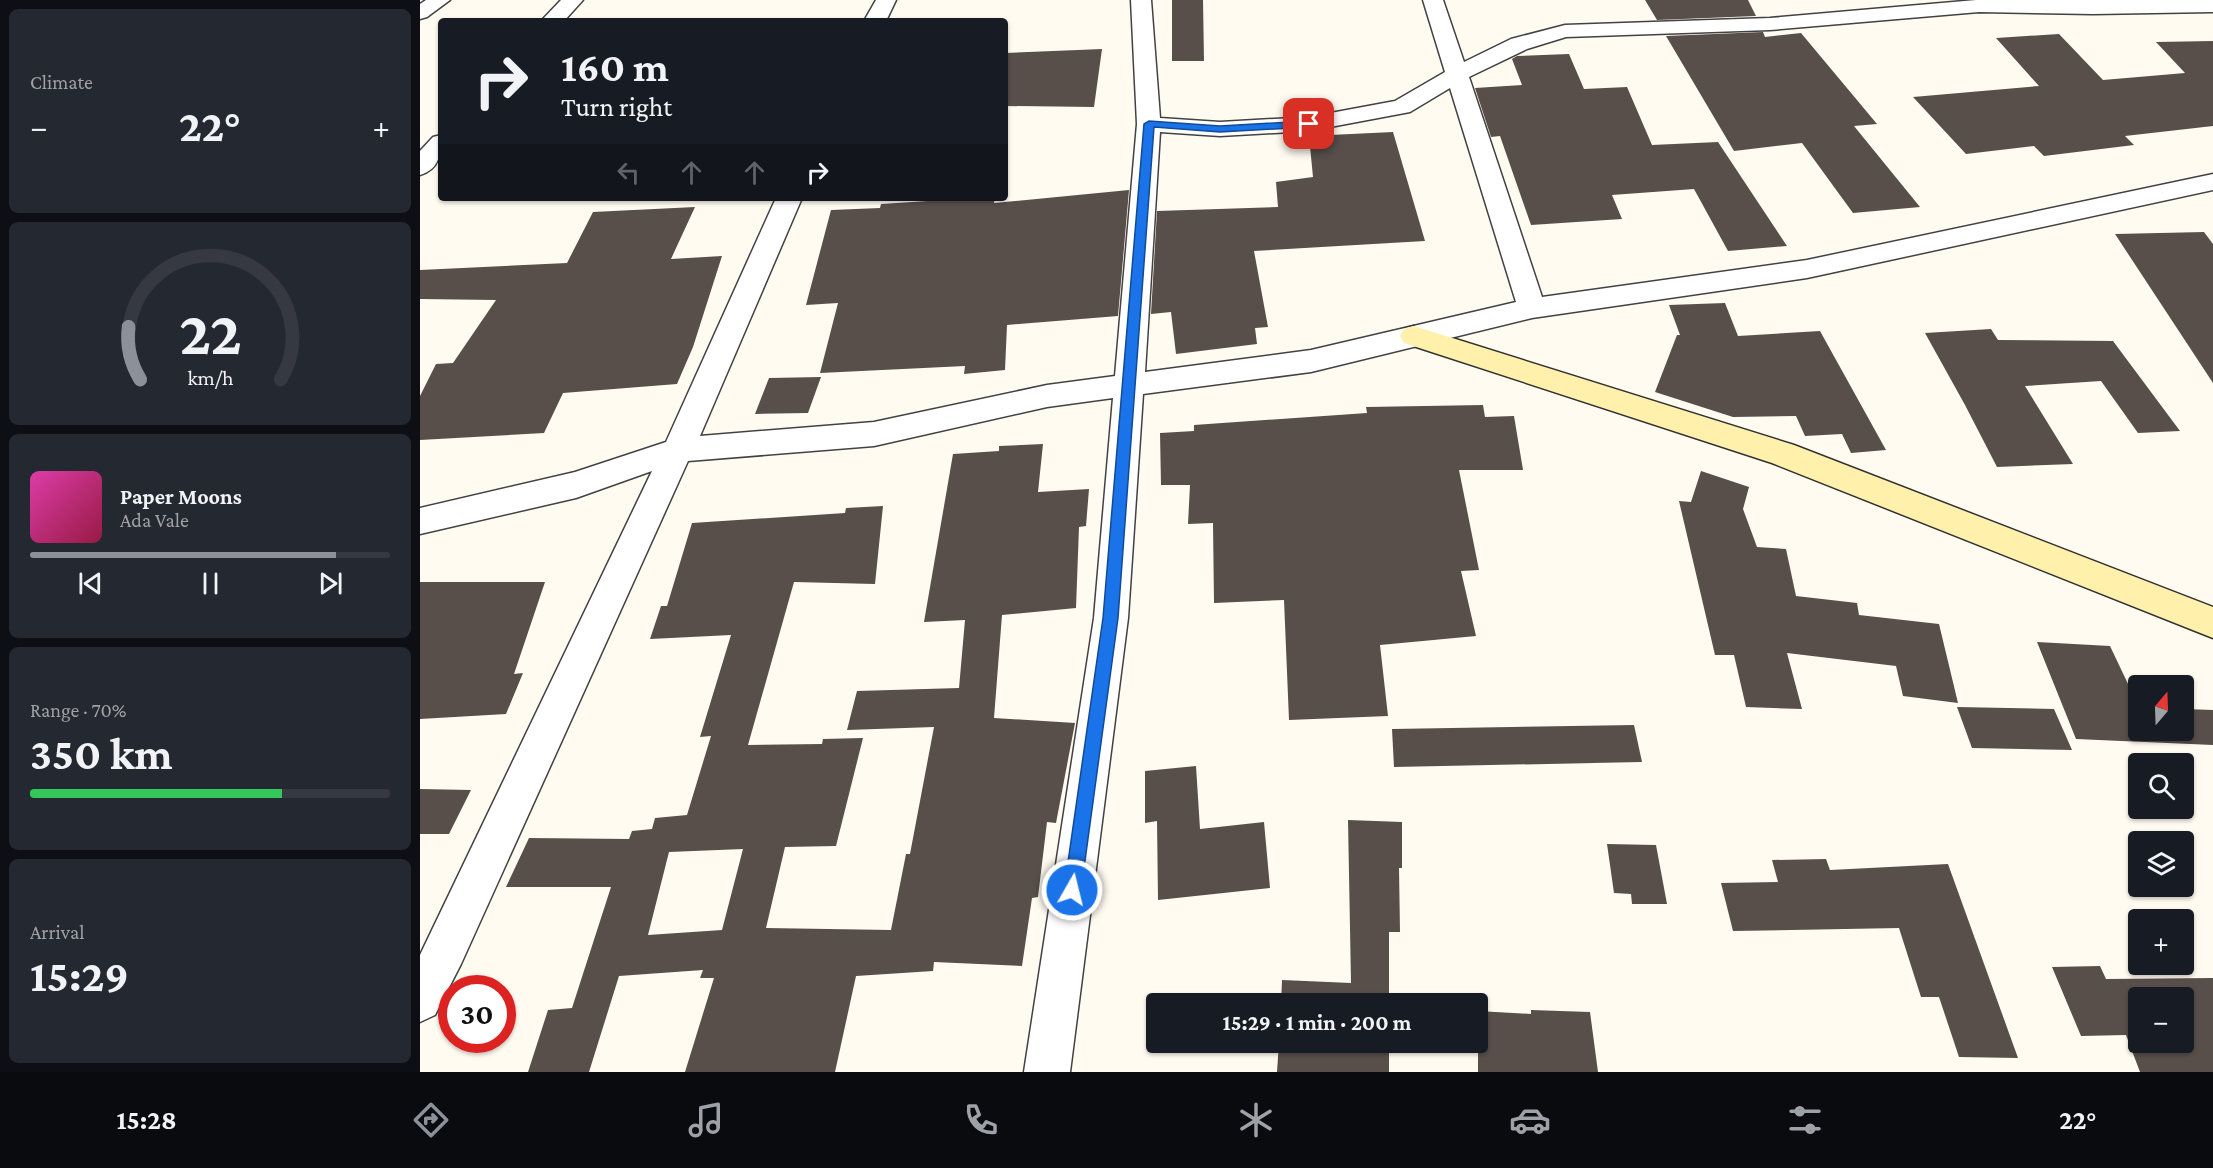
<!DOCTYPE html>
<html lang="en">
<head>
<meta charset="utf-8">
<style>
	:root { --surface:#171b24; --page:#242831; --text:#f1f3f6; --muted:#9ea1a6; --line:#363941; --accent:#8c9099 }
	body { margin:0; font-family:"Crimson Pro",serif; background:var(--page); color:var(--text); height:100vh; display:flex; flex-direction:column; font-size:22px; white-space:nowrap }
	* { box-sizing:border-box; margin:0 }
	p { font-size:20px; color:var(--muted) }
	.icon { flex:none; width:33px; height:33px; fill:none; stroke:currentColor; stroke-width:2; stroke-linecap:round; stroke-linejoin:round }
	.map { position:relative; flex:1; overflow:hidden }
	.drawer { display:flex; flex-direction:column; gap:9px; padding:9px; background:#0d0f14; width:420px }
	.drawer>* { flex:none }
	.top-card { position:absolute; left:18px; top:18px; width:570px; height:183px; border-radius:6px; box-shadow:0 2px 4px #0004; background:#171b24; color:var(--text); overflow:hidden }
	.needle { width:39px; rotate:19deg }
	.controls { position:absolute; left:1708px; top:675px; display:grid; gap:12px }
	.controls a { display:grid; place-items:center; width:66px; height:66px; border-radius:6px; background:var(--surface); box-shadow:0 2px 4px #0004; font-size:30px }
	.speed { position:absolute; left:18px; top:975px; display:flex; gap:12px; font-size:30px; font-weight:700; text-align:center }
	.speed>* { display:grid; place-content:center; width:78px; height:78px; border-radius:50%; background:var(--surface); box-shadow:0 2px 4px #0004; line-height:1 }
	.speed .limit { border:9px solid #d22; background:#fff; color:#111 }
	.pin { position:absolute; display:grid; place-items:center; width:51px; height:51px; color:#fff; margin:-26px; border-radius:12px; box-shadow:0 3px 9px #0006 }
	.me { position:absolute; width:66px; margin:-33px; rotate:8deg; stroke-linejoin:round; filter:drop-shadow(0 0 4px #0008) }
	.turn { display:flex; align-items:center; gap:21px; height:126px; padding:0 24px; font-size:27px }
	.turn .icon { width:78px; height:78px; stroke-width:2.5 }
	.turn b { display:block; font-size:42px; line-height:51px }
	.lanes { display:flex; align-items:center; height:57px; padding:0 24px; background:#0003; justify-content:center; gap:30px; direction:ltr }
	.lanes .off { opacity:.35 }
	.big { font-size:45px; font-weight:700; line-height:1.1 }
	.drawer .card { flex:1; display:flex; flex-direction:column; justify-content:center; gap:9px; min-width:0; padding:0 21px; border-radius:9px; background:var(--page) }
	.drawer .dial { align-items:center; gap:0 }
	.dial svg { height:156px; overflow:visible; fill:none; stroke:var(--line); stroke-width:7; stroke-linecap:round; text-anchor:middle }
	.dial text { fill:var(--text); stroke:none }
	.song { display:flex; align-items:center; gap:18px }
	.cover { width:72px; height:72px; border-radius:9px; background:linear-gradient(135deg,hsl(320 70% 55%),hsl(340 70% 35%)) }
	.played { height:6px; border-radius:3px; background:linear-gradient(90deg,var(--accent) 85%,var(--line) 85%) }
	.keys { display:flex; justify-content:space-around; direction:ltr }
	.heat { display:flex; justify-content:space-between; align-items:center; font-size:33px; direction:ltr }
	.charge { height:9px; border-radius:4px; background:linear-gradient(90deg,#34c759 70%,var(--line) 0) }
	.trip { position:absolute; left:726px; top:993px; width:342px; height:60px; border-radius:6px; background:var(--surface); box-shadow:0 2px 4px #0004; font-weight:700; line-height:60px; text-align:center }
	.tabs { display:flex; height:96px; justify-content:space-around; align-items:center; background:#090b0e; color:var(--muted) }
	.tabs .icon { width:42px; height:42px }
	.tabs .on { color:var(--accent) }
	.tabs b { font-size:27px; color:var(--text) }
	main { display:flex; flex:1; min-height:0 }
	.map>svg:first-child { display:block }
</style>
</head>
<body>
<main>
<section class="drawer">
<div class="card"><p>Climate</p>
<div class="heat"><a>−</a><b class="big">22°</b><a>+</a></div>
</div>
<div class="card dial"><svg viewBox="0 0 100 80">
<path d="M14 69A42 42 0 1 1 86 69"/>
<path d="M14 69A42 42 0 0 1 8 42" stroke="#8c9099"/>
<text x="50" y="56" font-size="32" font-weight="700">22</text>
<text x="50" y="72" font-size="11">km/h</text>
</svg></div>
<div class="card">
<div class="song"><i class="cover"></i><div><b>Paper Moons</b><p>Ada Vale</p></div></div>
<div class="played"></div>
<div class="keys"><svg class="icon" aria-label="previous" viewBox="0 0 24 24"><path d="M18 5L8 12l10 7zM5 5v14"/></svg><svg class="icon" aria-label="pause" viewBox="0 0 24 24"><path d="M8 5v14M16 5v14"/></svg><svg class="icon" aria-label="next" viewBox="0 0 24 24"><path d="M6 5l10 7-10 7zM19 5v14"/></svg></div>
</div>
<div class="card"><p>Range · 70%</p><b class="big">350 km</b><div class="charge"></div></div>
<div class="card"><p>Arrival</p><b class="big">15:29</b></div>
</section>
<div class="map">
<svg width="1793" height="1072" viewBox="0 0 1793 1072">
	<rect width="100%" height="100%" fill="#fffbf1"/>
	<g fill="#584f4b" fill-rule="evenodd">
		<path d="M752,0H783L784,61H752Z"/>
		<path d="M1225,0H1328L1336,16L1237,20Z"/>
		<path d="M1343,32L1345,37L1381,33L1457,124L1434,126L1500,207L1433,213L1382,143L1314,151L1246,36Z"/>
		<path d="M1639,34L1683,80L1765,73L1736,42L1793,41V126L1705,136L1714,145L1624,156L1614,146L1546,154L1493,97L1619,86L1576,38Z"/>
		<path d="M682,49L674,107L585,106V53Z"/>
		<path d="M1149,54L1164,89L1207,87L1232,145L1298,142L1367,246L1308,251L1274,189L1192,195L1202,219L1111,225L1080,136L1071,137L1055,88L1102,85L1092,59L1097,56Z"/>
		<path d="M973,132L1005,241L834,251L848,327L835,328L837,344L756,354L751,312L731,314L737,211L858,207L856,182L893,177L889,136Z"/>
		<path d="M709,190L698,316L587,325L585,370L544,374L545,366L400,373L418,303L386,305L411,210L460,208L461,204L554,198H575L574,203Z"/>
		<path d="M275,207L251,259L302,256L273,347L257,384L143,393L124,433L0,440V396L16,364L33,363L76,300L0,299V270L147,263L173,212Z"/>
		<path d="M1784,232L1793,244V383L1695,234Z"/>
		<path d="M1305,303L1318,336L1400,331L1466,450L1431,453L1422,434L1385,436L1376,416L1313,417L1235,392L1257,335H1260L1249,305Z"/>
		<path d="M1571,329L1578,340L1693,341L1760,431L1718,433L1681,381L1605,386L1653,464L1577,467L1545,405L1505,333Z"/>
		<path d="M401,377L388,413L335,414L349,378Z"/>
		<path d="M1063,405L1065,417L1094,416L1103,470H1039L1059,570L1041,571L1056,636L960,645L968,716L869,720L864,600L794,603L793,523L768,524L770,485H741L740,433L774,431V425L947,413L946,407Z"/>
		<path d="M623,444L618,492L669,489L666,526L659,527L656,608L582,615L574,718L655,723L636,823L627,822L618,897L612,898L602,966L514,962L513,971L436,976L415,1072H265L294,978H280L283,970L199,976L169,1072H108L128,1010L152,1008L191,887H86L109,838L209,839L212,831L232,829L235,818L267,815L291,736L280,737L311,635L230,639L241,606H247L272,523L425,513L426,508L463,506L455,584L374,582L328,745L402,744L403,739L443,738L416,846L365,847L346,928L471,930L486,854H490L514,727L427,730L437,691L539,688L545,620L504,622L533,454L579,451V446ZM323,849L302,930L228,935L249,852Z"/>
		<path d="M1281,471L1329,487L1323,509L1337,547L1366,549L1376,596L1437,603L1439,615L1519,624L1538,703L1483,696L1476,666L1367,653L1382,709L1326,707L1314,655H1295L1259,501L1271,502Z"/>
		<path d="M0,582H125L94,674L103,673L86,714L0,719Z"/>
		<path d="M1617,642L1690,646L1719,707V730H1764V709L1793,710V745L1656,739Z"/>
		<path d="M1537,707L1634,709L1652,750L1552,748Z"/>
		<path d="M1214,725L1222,762L974,767L972,729Z"/>
		<path d="M776,766L780,829L844,822L850,888L738,900L737,821L725,823V771Z"/>
		<path d="M0,789L51,790L29,834H0Z"/>
		<path d="M928,820L982,822V868H979L980,932H969V1004H861L862,980L931,983Z"/>
		<path d="M1187,844L1236,845L1247,904H1212L1211,894L1194,893Z"/>
		<path d="M1406,859L1410,870L1528,864L1598,1058L1539,1057L1519,997H1501L1479,928L1313,931L1301,883L1358,882L1352,860Z"/>
		<path d="M1680,966L1686,979L1793,978V1072H1720L1706,1035L1661,1036L1632,967ZM1719,998H1764V1042H1719Z"/>
		<path d="M1111,1010L1170,1012L1178,1072H1058V1011L1111,1014Z"/>
		<path d="M859,1042H969V1072H857Z"/>
	</g>
	<g fill="none" stroke-linecap="round" stroke-linejoin="round">
		<defs>
			<g id="street">
				<path d="M6,0H30L7,17L0,19V4Z"/>
				<path d="M141,0H163L144,21H121Z"/>
				<path d="M456,0H476L466,21H444Z"/>
				<path d="M711,0H731L740,118L800,122L889,117L975,101L1025,72L1003,0H1023L1044,62L1091,39L1145,25L1350,18L1556,0H1793V12L1673,14L1559,12L1350,30L1146,37L1107,49L1049,77L1122,297L1387,260L1793,174V190L1387,278L1112,318L891,372L723,394L708,618L650,1072H604L674,618L693,398L627,407L454,446L268,461L41,964L15,1015L0,1022V955L232,471L156,498L0,534V508L155,472L246,442L356,198H382L280,436L454,422L627,385L695,376L717,124ZM1030,88L1096,302L891,350L725,372L740,132L800,136L889,131L990,112Z"/>
				<path d="M21,135C21,153 20,169 0,175V151L13,137Z"/>
			</g>
			<path id="secondary" d="M994,326L1374,445L1793,607V638L1352,463L984,343L980,336L984,329Z"/>
		</defs>
		<use href="#street" stroke="#424242" stroke-width="3"/>
		<use href="#secondary" stroke="#313131" stroke-width="3"/>
		<use href="#street" fill="#fff" fill-rule="evenodd"/>
		<use href="#secondary" fill="#fff0ac" fill-rule="evenodd"/>
	</g>
	<path fill="#1a73e8" stroke="#114b97" stroke-width="1.5" d="M729,121L800,126L889,121L893,124L889,127L800,132L734,127L698,618L661,890L659,896L652,899L646,896L644,890L683,618L724,124Z"/>
</svg>
<div class="controls">
<a><svg class="needle" viewBox="-14 -14 28 28"><path d="M0-13l5 13h-10z" fill="#e53935"/><path d="M0 13l5-13h-10z" fill="#9ea1a6"/></svg></a>
<a><svg class="icon" aria-label="search" viewBox="0 0 24 24"><circle cx="10" cy="10" r="6"/><path d="M15 15l6 6"/></svg></a>
<a><svg class="icon" aria-label="layers" viewBox="0 0 24 24"><path d="M12 4l9 5-9 5-9-5zM3 14l9 5 9-5"/></svg></a>
<a>+</a>
<a>−</a>
</div>
<div class="speed"><div class="limit">30</div></div>
<div class="pin" style="left:889px;top:124px;background:#d93025"><svg class="icon" aria-label="arrive" viewBox="0 0 24 24"><path d="M6 21V4h12l-3 4 3 4H6"/></svg></div>
<svg class="me" style="left:652px;top:890px" viewBox="-20 -20 40 40"><circle r="17" fill="#1a73e8" stroke="#fff" stroke-width="3"/><path d="M0-11L8 9 0 5-8 9z" fill="#fff"/></svg>
<div class="trip">15:29 · 1 min · 200 m</div>
<div class="top-card">
<div class="turn"><svg class="icon" aria-label="right" viewBox="0 0 24 24"><path d="M7 20v-9h11M14 6l5 5-5 5"/></svg><div><b>160 m</b>Turn right</div></div>
<div class="lanes"><svg class="icon off" aria-label="left" viewBox="0 0 24 24"><path d="M17 20v-9H6M10 6l-5 5 5 5"/></svg><svg class="icon off" aria-label="ahead" viewBox="0 0 24 24"><path d="M12 20V5M6 11l6-6 6 6"/></svg><svg class="icon off" aria-label="ahead" viewBox="0 0 24 24"><path d="M12 20V5M6 11l6-6 6 6"/></svg><svg class="icon" aria-label="right" viewBox="0 0 24 24"><path d="M7 20v-9h11M14 6l5 5-5 5"/></svg></div>
</div>
</div>
</main>
<nav class="tabs">
<b>15:28</b>
<svg class="icon on" aria-label="directions" viewBox="0 0 24 24"><path d="M12 3l9 9-9 9-9-9zM9 14v-3h6M13 9l2 2-2 2"/></svg>
<svg class="icon" aria-label="music" viewBox="0 0 24 24"><path d="M9 18V5l10-2v13"/><circle cx="6" cy="18" r="3"/><circle cx="16" cy="16" r="3"/></svg>
<svg class="icon" aria-label="phone" viewBox="0 0 24 24"><path d="M5 4h4l2 5-3 2q2 4 5 5l2-3 5 2v4C11 20 4 13 5 4z"/></svg>
<svg class="icon" aria-label="climate" viewBox="0 0 24 24"><path d="M12 3v18M4 7l16 10M4 17L20 7"/></svg>
<svg class="icon" aria-label="car" viewBox="0 0 24 24"><path d="M5 17H2v-5l4-1 3-4h7l3 4 3 1v5h-3M9 17h6M6 11h13"/><circle cx="7" cy="17" r="2"/><circle cx="17" cy="17" r="2"/></svg>
<svg class="icon" aria-label="filters" viewBox="0 0 24 24"><path d="M4 7h16M4 17h16"/><circle cx="9" cy="7" r="2"/><circle cx="15" cy="17" r="2"/></svg>
<b>22°</b>
</nav>
</body>
</html>
